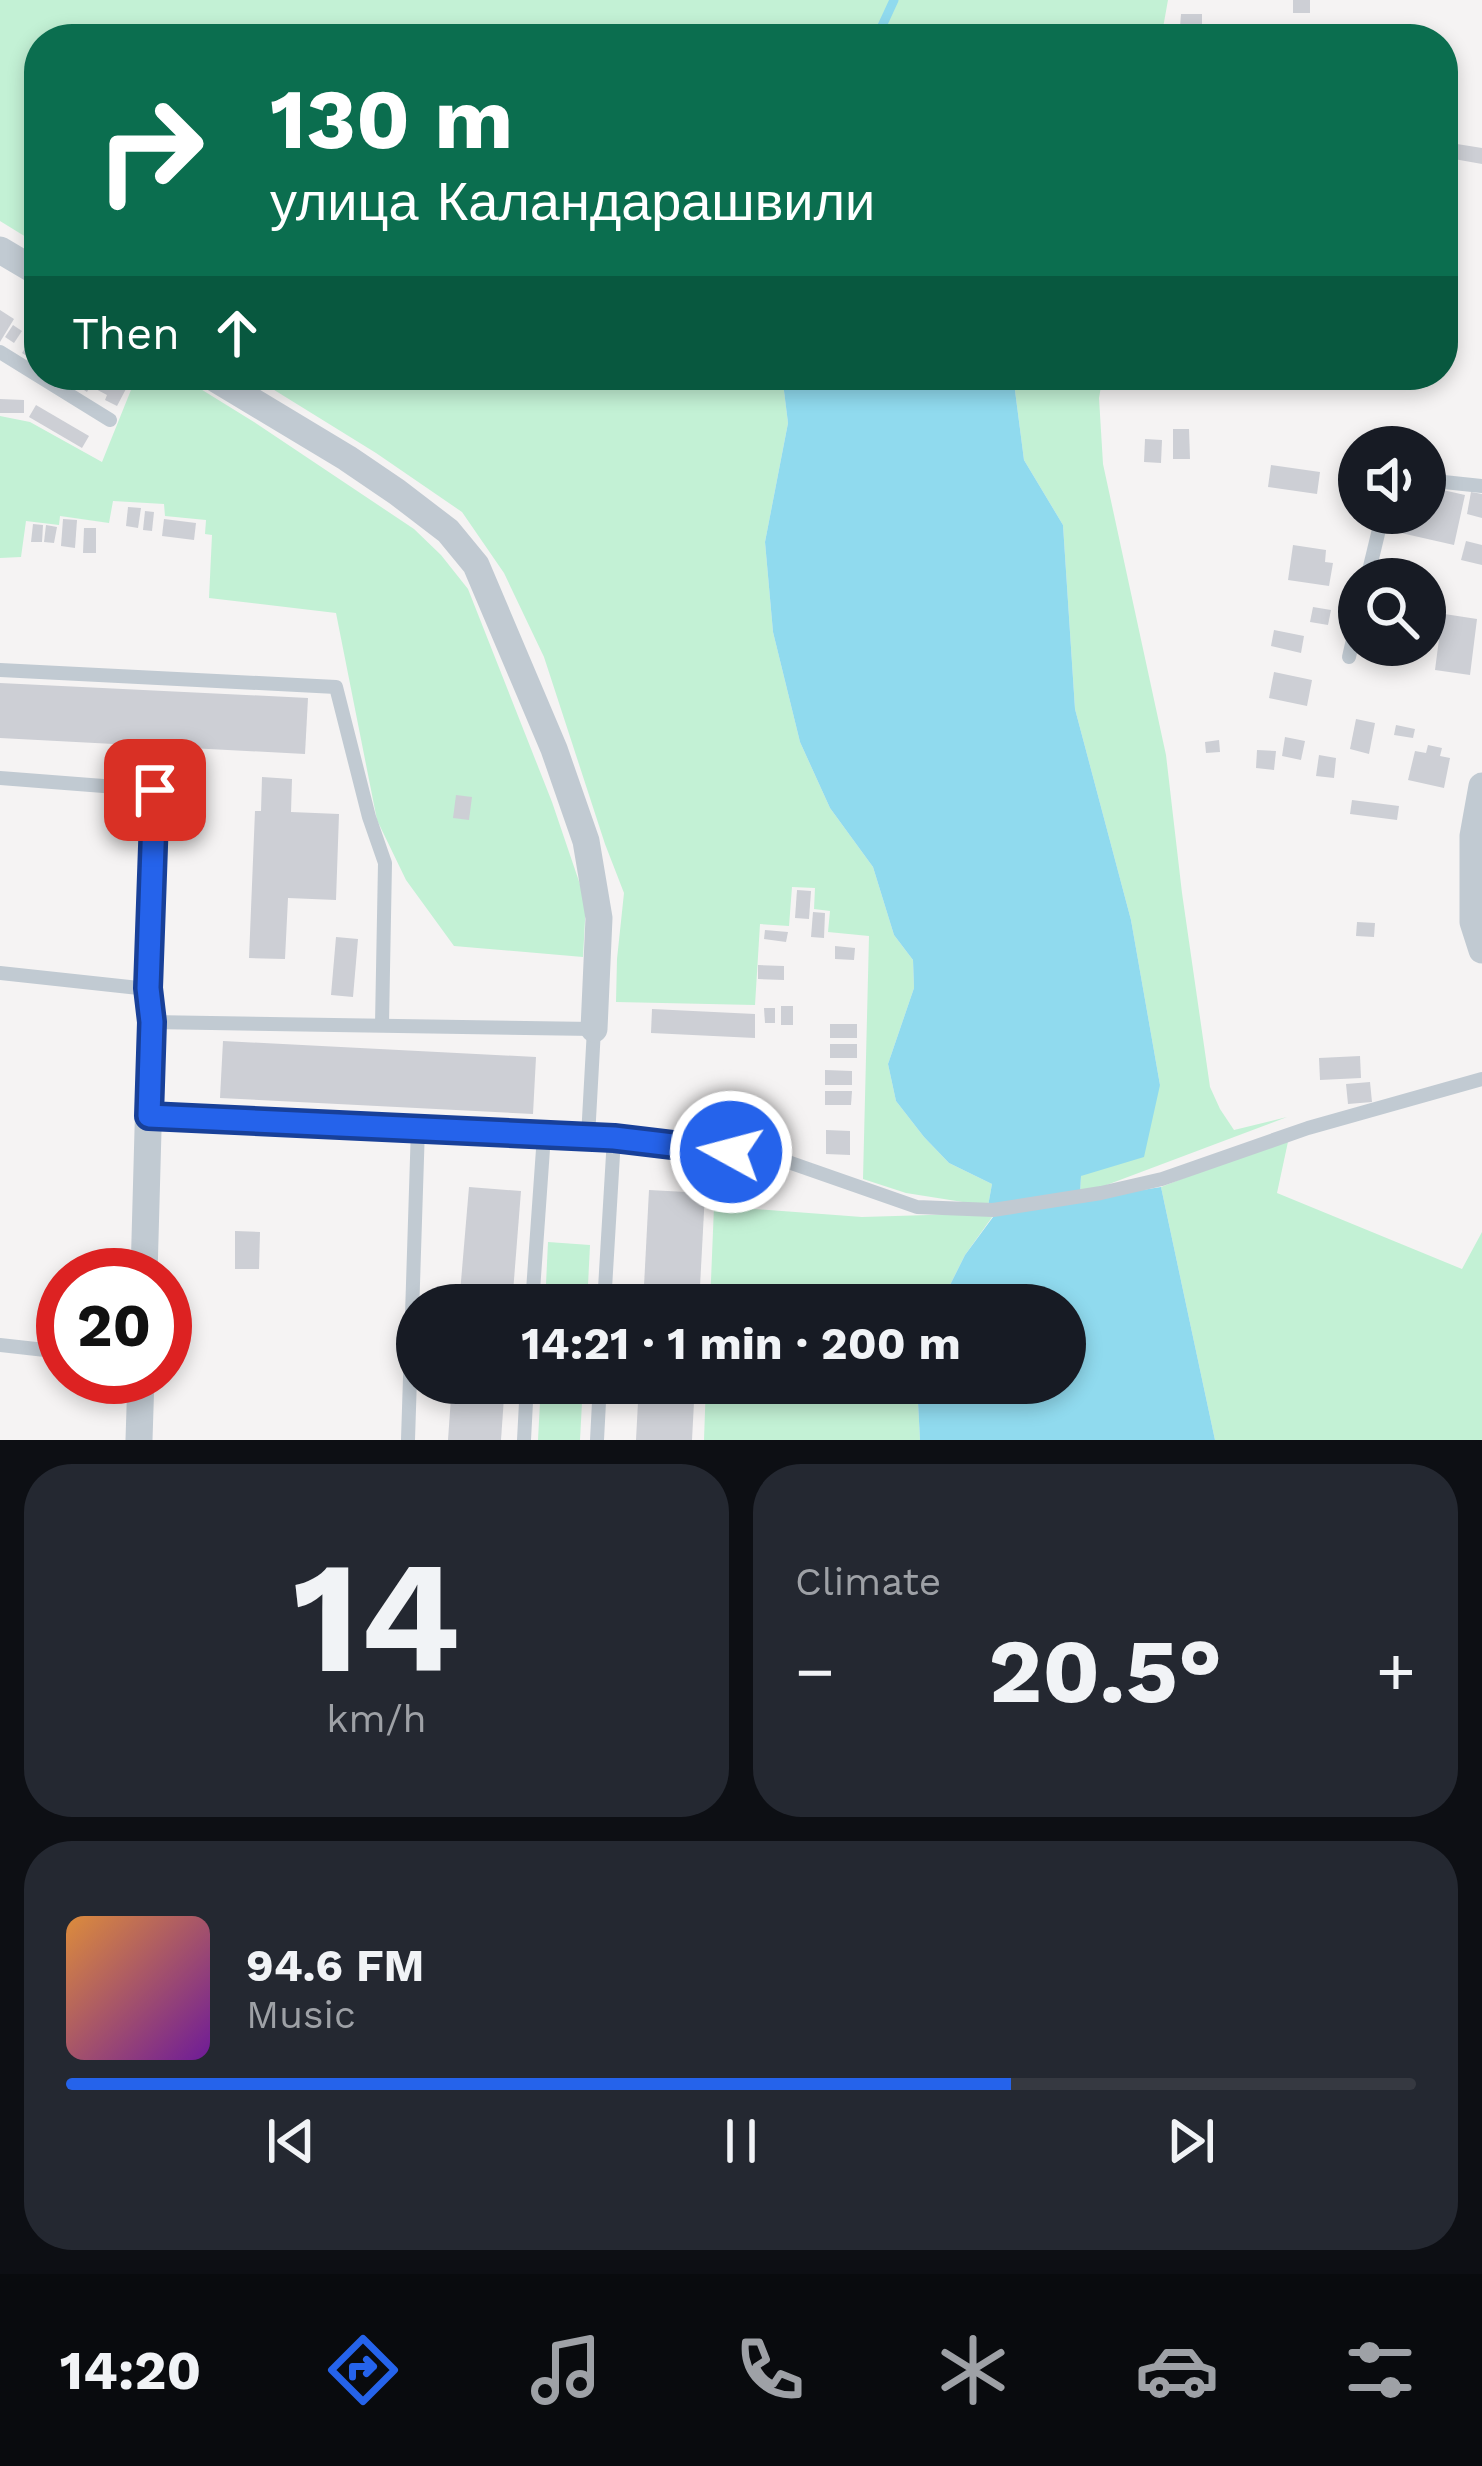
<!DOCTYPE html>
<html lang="en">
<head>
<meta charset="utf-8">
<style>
	:root { --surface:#171b24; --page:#242831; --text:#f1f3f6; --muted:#9ea1a6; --line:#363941; --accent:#2563eb }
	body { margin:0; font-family:"Work Sans",sans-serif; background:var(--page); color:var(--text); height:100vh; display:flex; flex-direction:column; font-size:45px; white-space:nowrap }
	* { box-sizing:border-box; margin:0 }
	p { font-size:39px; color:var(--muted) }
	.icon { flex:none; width:66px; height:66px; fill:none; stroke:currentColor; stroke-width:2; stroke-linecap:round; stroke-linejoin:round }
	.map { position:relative; height:1440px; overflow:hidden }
	.panel { display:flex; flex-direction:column; gap:24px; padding:24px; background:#0d0f14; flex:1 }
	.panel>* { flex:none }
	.banner { position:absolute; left:24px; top:24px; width:1434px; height:366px; border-radius:48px; box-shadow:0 6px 18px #0003; background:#0b6e4f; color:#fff; overflow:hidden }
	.tools { position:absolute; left:1338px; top:426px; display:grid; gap:24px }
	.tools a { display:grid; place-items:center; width:108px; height:108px; border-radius:50%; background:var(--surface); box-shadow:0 6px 18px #0003; font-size:60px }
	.speed { position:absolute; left:36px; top:1248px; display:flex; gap:24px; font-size:60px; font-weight:700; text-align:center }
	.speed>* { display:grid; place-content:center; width:156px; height:156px; border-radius:50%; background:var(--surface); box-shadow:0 6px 18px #0003; line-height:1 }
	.speed .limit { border:18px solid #d22; background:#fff; color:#111 }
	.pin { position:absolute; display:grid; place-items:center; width:102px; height:102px; color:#fff; margin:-51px; border-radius:24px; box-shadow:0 6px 18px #0006 }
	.me { position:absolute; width:132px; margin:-66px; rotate:277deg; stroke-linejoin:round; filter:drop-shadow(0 0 9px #0008) }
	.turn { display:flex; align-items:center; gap:42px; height:252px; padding:0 48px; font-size:54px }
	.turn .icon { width:156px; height:156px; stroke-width:2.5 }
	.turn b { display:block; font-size:84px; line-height:102px }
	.then { display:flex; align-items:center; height:114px; padding:0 48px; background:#0003; gap:24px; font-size:45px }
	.big { font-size:90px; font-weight:700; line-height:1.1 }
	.panel .card { flex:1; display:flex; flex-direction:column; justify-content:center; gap:18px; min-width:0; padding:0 42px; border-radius:48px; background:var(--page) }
	.panel .dial { align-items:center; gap:0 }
	.dial b { font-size:156px; line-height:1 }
	.song { display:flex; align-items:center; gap:36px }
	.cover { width:144px; height:144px; border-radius:18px; background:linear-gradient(135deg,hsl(30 70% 55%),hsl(280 70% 35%)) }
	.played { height:12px; border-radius:6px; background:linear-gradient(90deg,var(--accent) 70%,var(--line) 70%) }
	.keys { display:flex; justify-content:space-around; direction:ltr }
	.heat { display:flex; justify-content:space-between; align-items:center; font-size:66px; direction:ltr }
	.panel .tiles { flex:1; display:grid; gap:24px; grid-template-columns:1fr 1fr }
	.card:last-child { grid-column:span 2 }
	.trip { position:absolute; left:396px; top:1284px; width:690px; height:120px; border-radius:60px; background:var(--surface); box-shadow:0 6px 18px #0003; font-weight:700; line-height:120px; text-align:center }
	.tabs { display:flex; height:192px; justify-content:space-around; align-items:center; background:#090b0e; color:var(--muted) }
	.tabs .icon { width:84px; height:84px }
	.tabs .selected { color:var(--accent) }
	.tabs b { font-size:54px; color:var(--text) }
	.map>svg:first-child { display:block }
</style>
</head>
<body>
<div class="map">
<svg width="1482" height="1440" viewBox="0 0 1482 1440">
	<rect width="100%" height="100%" fill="#f5f3f3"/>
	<g fill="#c3f1d5">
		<path d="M0,0H1168L1161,39H39V245L0,221Z"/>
		<path d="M137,375H178L254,422L414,529L441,555L468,589L552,802L586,902L583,957L454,946L406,880L377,820L336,613L209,598L212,535L205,534L206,520L165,516L164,504L113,501L109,523L60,516L59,525L26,521L21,557L0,558V416L30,422L102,462Z"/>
		<path d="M250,375H782L788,423L765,542L773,632L800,742L830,808L873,867L894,935L913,960L914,988L888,1064L896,1101L924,1137L949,1163L992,1184L988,1206L906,1193L863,1179L869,936L828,932L830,911L814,909L815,888L792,887L789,926L760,924L755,1005L616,1002L617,959L624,893L605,844L544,657L504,573L462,512L376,453Z"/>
		<path d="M1013,375H1103L1099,398L1103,464L1166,755L1182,893L1210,1087L1220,1109L1234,1130L1287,1117L1080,1195L1081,1176L1160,1085L1131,920L1075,709L1063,525L1024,460Z"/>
		<path d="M1289,1137L1277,1193L1462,1269L1482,1232V1440H1215L1161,1187Z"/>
		<path d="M714,1206L862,1217L995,1213L965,1255L940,1305H710Z"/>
		<path d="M548,1242L590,1245L587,1305H545Z"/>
		<path d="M541,1383H583L580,1440H538Z"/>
		<path d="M706,1383H917L920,1440H704Z"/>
	</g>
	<g fill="#90daee">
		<path d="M782,375H1013L1024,460L1063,525L1075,709L1131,920L1160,1085L1144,1157L1081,1176L1080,1195L988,1206L992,1184L949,1163L924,1137L896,1101L888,1064L914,988L913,960L894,935L873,867L830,808L800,742L773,632L765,542L788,423Z"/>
		<path d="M1161,1187L1215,1440H920L917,1383H1065V1305H940L965,1255L996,1213Z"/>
	</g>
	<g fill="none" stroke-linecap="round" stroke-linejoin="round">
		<path stroke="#90daee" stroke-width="9" d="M876,39L894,0"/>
	</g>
	<g fill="#cdcfd5">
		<rect x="1293" y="0" width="17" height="13"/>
		<path d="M1181,14H1202V27H1180Z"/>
		<path d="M1292,31H1309V39H1291Z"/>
		<path d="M1457,144L1482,148V164L1454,159Z"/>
		<path d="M0,310L14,319L0,342Z"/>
		<path d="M13,325L22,331L14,343L5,337Z"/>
		<path d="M34,335L39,338V364L22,353Z"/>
		<path d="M81,375L96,378L99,375L127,387L117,406L105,400L107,395L90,386L87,392L75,384Z"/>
		<path d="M0,399L24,400V413H0Z"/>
		<path d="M36,405L89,436L82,448L29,417Z"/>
		<path d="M1173,429H1189L1190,459H1173Z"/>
		<path d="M1145,439L1162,440L1161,463L1144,462Z"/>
		<path d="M1271,465L1320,472L1317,494L1268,487Z"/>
		<path d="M1434,488L1465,495L1454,545L1401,533L1406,513H1428Z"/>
		<path d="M1471,492L1482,494V518L1467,514Z"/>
		<path d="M128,507L141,508L138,528L126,526Z"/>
		<path d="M145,511L154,512L152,531L143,530Z"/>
		<path d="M63,519L77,520L75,548L61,546Z"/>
		<path d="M164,519L196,523L194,540L162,536Z"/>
		<path d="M33,524L43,525L42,542H31Z"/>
		<path d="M46,525L57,527L54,543L44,542Z"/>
		<path d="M84,528H96V553H83Z"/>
		<path d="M1466,541L1482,545V565L1461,560Z"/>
		<path d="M1293,545L1326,550L1325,562L1333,563L1329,586L1288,580Z"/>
		<path d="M1313,607L1331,610L1328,625L1310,622Z"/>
		<path d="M1425,611L1477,619L1470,675L1435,670L1439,639L1425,637Z"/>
		<path d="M1274,630L1304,636L1301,653L1271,646Z"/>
		<path d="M1274,672L1312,680L1307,706L1269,698Z"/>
		<path d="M0,683L308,698L305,754L0,738Z"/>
		<path d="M1356,719L1375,723L1369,754L1350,749Z"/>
		<path d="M1396,725L1415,729L1413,738L1394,735Z"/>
		<path d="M1285,737L1305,741L1301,760L1282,756Z"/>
		<path d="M1219,740L1220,752L1206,753L1205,742Z"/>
		<path d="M1428,745L1442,748L1440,756L1450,758L1444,788L1408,780L1415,751L1426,753Z"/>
		<path d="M1257,750L1276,751L1274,770L1256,768Z"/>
		<path d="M1319,755L1336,758L1334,778L1316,776Z"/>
		<path d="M262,777L292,779L291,812L339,814L336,900L288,898L285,959L249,958L255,811H261Z"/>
		<path d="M456,795L472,797L469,820L453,818Z"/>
		<path d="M1352,800L1399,806L1397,820L1350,814Z"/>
		<path d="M797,890L811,891L809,919L795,918Z"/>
		<path d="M813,912L825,913L824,938L811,937Z"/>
		<path d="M1357,922L1375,923L1374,937L1356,936Z"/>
		<path d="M765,930L788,932L786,942L764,939Z"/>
		<path d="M336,937L358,939L353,997L331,995Z"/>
		<path d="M835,946L855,948L854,960L835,959Z"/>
		<path d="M758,965L784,966V980L758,979Z"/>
		<rect x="781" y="1006" width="12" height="19"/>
		<path d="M764,1008H775V1023H765Z"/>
		<path d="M652,1009L755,1014V1038L651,1033Z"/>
		<rect x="830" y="1024" width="27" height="14"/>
		<path d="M223,1041L536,1057L533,1114L220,1098Z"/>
		<rect x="830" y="1044" width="27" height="14"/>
		<path d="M1360,1056L1361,1078L1320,1080L1319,1058Z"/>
		<path d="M825,1070L852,1071V1085H825Z"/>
		<path d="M1370,1082L1372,1102L1348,1104L1346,1084Z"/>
		<path d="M825,1091H852L851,1105H825Z"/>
		<path d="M826,1130L850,1131V1155L826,1154Z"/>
		<path d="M469,1187L521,1191L512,1305H459Z"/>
		<path d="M649,1190L705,1193L699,1305H643Z"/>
		<path d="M235,1231L260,1232L259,1269H235Z"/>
		<path d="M452,1383H505L501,1440H448Z"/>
		<path d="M639,1383H695L692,1440H636Z"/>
	</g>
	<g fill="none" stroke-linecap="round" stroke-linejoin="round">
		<g stroke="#c1cad2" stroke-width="14">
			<path d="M0,352L110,420"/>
			<path d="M1425,480L1482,486"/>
			<path d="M1367,579L1383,513"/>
			<path d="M1349,657L1359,613"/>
			<path d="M0,670L336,687L369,817L385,863L382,1024"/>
			<path d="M0,778L155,790L148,989L151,1022L594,1029L588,1137"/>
			<path d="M0,973L148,989"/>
			<path d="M149,1116L614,1138L771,1156L917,1207L993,1210L1101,1193L1162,1179L1308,1128L1482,1079"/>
			<path d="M532,1305L544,1135"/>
			<path d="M604,1305L614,1138"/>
			<path d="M0,1345L63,1352"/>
			<path d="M408,1440L418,1127"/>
			<path d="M524,1440L527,1383"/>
			<path d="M597,1440L600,1383"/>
		</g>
		<g stroke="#c1cad2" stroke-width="27">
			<path d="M0,250L39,273"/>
			<path d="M209,375L347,458L397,492L448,531L476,565L554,749L586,841L599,918L594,1029"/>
			<path d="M1482,786L1473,836V922L1482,950"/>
			<path d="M144,1275L151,1022"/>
			<path d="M139,1440L141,1377"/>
		</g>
	</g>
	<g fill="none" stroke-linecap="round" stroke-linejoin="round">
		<defs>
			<path id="route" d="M155,790L148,988L152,1022L149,1116L614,1138L731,1152"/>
		</defs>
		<use href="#route" stroke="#184099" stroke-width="30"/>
		<use href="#route" stroke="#2563eb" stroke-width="21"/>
	</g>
</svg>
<div class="tools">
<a><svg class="icon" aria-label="sound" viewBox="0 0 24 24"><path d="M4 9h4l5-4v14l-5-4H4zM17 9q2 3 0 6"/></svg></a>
<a><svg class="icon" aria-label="search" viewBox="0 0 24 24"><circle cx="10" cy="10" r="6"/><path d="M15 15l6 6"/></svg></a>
</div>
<div class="speed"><div class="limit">20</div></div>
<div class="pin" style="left:155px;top:790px;background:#d93025"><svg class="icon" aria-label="arrive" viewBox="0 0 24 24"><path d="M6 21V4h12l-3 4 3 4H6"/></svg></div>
<svg class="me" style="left:731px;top:1152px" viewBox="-20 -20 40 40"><circle r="17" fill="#2563eb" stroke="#fff" stroke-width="3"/><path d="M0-11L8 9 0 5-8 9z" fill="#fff"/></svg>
<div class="trip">14:21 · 1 min · 200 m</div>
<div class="banner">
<div class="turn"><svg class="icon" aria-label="right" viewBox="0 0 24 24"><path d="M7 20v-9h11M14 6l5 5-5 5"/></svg><div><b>130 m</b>улица Каландарашвили</div></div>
<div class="then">Then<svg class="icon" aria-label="ahead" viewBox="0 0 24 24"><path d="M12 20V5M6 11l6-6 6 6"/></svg></div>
</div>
</div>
<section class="panel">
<div class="tiles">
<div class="card dial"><b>14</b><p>km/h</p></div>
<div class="card"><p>Climate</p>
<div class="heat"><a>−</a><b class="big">20.5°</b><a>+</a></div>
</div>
<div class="card">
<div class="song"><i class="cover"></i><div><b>94.6 FM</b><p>Music</p></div></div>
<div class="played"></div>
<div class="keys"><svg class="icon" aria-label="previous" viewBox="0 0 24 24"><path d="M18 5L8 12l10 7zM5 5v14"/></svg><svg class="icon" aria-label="pause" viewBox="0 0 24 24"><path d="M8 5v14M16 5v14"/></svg><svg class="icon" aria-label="next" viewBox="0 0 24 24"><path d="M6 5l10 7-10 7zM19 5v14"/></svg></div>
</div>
</div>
</section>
<nav class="tabs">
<b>14:20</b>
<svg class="icon selected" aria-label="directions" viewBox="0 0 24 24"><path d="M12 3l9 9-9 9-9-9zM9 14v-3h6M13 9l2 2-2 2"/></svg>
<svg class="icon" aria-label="music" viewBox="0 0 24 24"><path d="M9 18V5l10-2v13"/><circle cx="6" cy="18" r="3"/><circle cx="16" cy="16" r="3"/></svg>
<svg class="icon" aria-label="phone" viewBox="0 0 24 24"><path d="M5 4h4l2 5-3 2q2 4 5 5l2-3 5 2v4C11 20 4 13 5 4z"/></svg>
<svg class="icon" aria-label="climate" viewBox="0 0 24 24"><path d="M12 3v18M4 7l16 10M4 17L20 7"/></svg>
<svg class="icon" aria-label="car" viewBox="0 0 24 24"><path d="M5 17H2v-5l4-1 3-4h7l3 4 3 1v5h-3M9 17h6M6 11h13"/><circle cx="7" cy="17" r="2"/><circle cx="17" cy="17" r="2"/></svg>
<svg class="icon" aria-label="filters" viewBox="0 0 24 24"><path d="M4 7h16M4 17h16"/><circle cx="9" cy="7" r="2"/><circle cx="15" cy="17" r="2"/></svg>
</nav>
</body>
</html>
